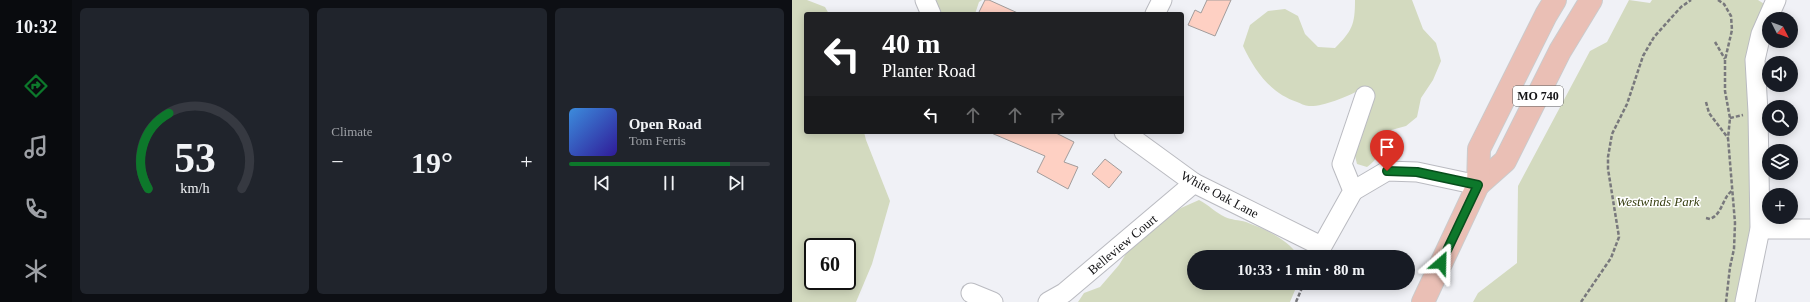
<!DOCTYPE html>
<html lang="en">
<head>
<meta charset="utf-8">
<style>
	:root { --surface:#171b24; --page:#20242c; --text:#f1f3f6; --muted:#9ea1a6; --line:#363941; --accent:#0d782b }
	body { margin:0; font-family:"Times New Roman",serif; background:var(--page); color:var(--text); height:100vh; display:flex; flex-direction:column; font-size:15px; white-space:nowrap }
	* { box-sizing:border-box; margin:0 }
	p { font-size:13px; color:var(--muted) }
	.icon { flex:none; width:22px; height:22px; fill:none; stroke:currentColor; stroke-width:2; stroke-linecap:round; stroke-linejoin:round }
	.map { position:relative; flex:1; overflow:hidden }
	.drawer { display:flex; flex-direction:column; gap:8px; padding:8px; background:#0d0f14; width:720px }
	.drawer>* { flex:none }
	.hud { position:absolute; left:12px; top:12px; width:380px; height:122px; border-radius:4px; box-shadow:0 2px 10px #0003; background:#202124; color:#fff; overflow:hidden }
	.needle { width:26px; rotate:132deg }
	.fabs { position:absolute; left:970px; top:12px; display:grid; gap:8px }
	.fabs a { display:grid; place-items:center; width:36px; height:36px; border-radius:50%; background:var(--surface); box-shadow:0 2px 10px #0003; font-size:20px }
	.speed { position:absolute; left:12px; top:238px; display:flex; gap:8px; font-size:20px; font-weight:700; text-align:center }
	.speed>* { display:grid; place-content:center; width:52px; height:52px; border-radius:50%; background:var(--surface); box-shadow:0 2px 10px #0003; line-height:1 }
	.speed .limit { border:2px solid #111; border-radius:6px; background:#fff; color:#111 }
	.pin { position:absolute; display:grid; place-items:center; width:34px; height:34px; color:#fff; margin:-41px -17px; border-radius:50% 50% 50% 0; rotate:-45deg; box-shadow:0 0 4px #0007 }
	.pin .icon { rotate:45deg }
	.me { position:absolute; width:44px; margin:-22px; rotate:25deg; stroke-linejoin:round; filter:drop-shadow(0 0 3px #0008) }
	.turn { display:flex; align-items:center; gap:14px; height:84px; padding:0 12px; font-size:18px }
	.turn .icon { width:52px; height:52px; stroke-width:2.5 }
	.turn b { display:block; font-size:28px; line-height:34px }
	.lanes { display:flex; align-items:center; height:38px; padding:0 12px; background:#0003; justify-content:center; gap:20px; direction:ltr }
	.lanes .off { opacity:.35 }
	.big { font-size:30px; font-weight:700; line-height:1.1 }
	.drawer .widget { flex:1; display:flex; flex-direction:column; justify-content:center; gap:6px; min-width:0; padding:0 14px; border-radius:6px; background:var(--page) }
	.drawer .dial { align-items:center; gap:0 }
	.dial svg { height:104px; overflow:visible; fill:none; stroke:var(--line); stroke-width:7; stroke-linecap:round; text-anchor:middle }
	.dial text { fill:var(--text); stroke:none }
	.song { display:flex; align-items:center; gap:12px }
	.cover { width:48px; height:48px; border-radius:6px; background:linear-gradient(135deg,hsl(210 70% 55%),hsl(250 70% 35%)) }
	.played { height:4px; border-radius:2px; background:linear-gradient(90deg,var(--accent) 80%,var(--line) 80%) }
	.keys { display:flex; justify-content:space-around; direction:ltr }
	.heat { display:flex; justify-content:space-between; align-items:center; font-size:22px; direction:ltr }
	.drawer .tiles { flex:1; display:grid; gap:8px; grid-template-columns:repeat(3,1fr) }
	.trip { position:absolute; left:395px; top:250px; width:228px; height:40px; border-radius:20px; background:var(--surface); box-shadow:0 2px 10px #0003; font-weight:700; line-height:40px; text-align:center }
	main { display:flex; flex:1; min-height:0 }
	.dock { display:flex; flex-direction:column; width:72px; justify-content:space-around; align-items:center; background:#090b0e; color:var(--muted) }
	.dock .icon { width:28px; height:28px }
	.dock .on { color:var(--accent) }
	.dock b { font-size:18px; color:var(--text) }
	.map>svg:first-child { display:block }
</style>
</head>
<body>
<main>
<nav class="dock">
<b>10:32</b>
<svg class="icon on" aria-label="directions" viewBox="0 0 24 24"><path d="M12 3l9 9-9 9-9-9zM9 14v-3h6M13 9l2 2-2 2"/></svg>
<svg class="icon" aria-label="music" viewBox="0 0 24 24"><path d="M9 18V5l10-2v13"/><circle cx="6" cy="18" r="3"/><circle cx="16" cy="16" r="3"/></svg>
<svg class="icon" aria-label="phone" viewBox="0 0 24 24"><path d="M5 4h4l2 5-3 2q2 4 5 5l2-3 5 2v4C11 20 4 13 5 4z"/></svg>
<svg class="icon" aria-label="climate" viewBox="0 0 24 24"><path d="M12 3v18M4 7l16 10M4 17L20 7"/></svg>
</nav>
<section class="drawer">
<div class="tiles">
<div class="widget dial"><svg viewBox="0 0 100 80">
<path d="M14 69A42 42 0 1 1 86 69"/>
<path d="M14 69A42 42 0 0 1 30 11" stroke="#0d782b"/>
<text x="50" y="56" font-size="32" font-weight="700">53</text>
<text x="50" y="72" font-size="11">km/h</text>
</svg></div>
<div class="widget"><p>Climate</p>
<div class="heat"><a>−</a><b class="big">19°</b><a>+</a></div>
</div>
<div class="widget">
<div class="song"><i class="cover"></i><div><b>Open Road</b><p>Tom Ferris</p></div></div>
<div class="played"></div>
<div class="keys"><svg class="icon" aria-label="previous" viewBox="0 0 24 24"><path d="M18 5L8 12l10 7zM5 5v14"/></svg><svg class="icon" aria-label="pause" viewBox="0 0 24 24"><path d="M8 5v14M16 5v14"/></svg><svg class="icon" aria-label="next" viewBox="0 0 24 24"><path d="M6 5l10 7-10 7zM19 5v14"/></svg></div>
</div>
</div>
</section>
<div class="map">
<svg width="1018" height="302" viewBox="0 0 1018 302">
	<rect width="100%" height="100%" fill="#f0f1f6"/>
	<g fill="#d3dabf" fill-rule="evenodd">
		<path d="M0,0H15L33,7L37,14H14V132H72L74,140L98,201L80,264L64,302H0ZM21,247H55V281H21Z"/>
		<path d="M141,0H190L187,2L183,14H149Z"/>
		<path d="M563,0H620L631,29L644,43L649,61L641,80L629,98L625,117L614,126L592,132C589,148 589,157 575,167L565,164L562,152L566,91C554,97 530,107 517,106C513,106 508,103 505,102C478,93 463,71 451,46L458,25L476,11L493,9L506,16L513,34L526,47L543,48C560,31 563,25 563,0Z"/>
		<path d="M837,0L858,3L860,0H966L980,9L969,34L968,229L953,302H681L686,293L725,263L726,186L798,51L815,42Z"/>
		<path d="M407,200C417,205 424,213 433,217C439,220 447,220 454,222C472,229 497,239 507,257H402V283H506L498,302H286L292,293L308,287L327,265L335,252L360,230L389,208Z"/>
	</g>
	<g fill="#fed0c3" stroke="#a29c9b">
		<path d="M193,0H197L228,14H186Z"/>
		<path d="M415,0H439L423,36L396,25L403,10L409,13Z"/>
		<path d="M197,132H262L282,142L272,162L286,167L276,189L245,172L253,156Z"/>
		<path d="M313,159L330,172L317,188L300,174Z"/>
	</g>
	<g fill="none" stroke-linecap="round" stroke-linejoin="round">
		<defs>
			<g id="minor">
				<path d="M133,0L139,14"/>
				<path d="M363,14L370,0"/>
				<path d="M332,132L402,183L529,246"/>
				<path d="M561,191L595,171L625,172L686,185"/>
				<path d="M968,229H1018"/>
				<path d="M524,257L561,191L550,164L573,96"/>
				<path d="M179,293L201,302"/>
				<path d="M256,302L272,293L402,183"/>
				<path d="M953,302L968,229L966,112L963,60L969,34L984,0"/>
			</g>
			<g id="major">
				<path d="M686,185L713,161L768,51L799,0"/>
				<path d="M631,302L686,185L687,149L754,15L763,0"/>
			</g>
		</defs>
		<use href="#minor" stroke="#babbc1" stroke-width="21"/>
		<use href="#major" stroke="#cbcbcc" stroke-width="24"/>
		<g stroke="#78787c" stroke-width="2.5" stroke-dasharray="4 2" stroke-linecap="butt">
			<path d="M926,0L932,4L939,16L940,30L933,60V91L938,118L936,138L943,223L942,249L938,267L934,302"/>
			<path d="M923,42L933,59"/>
			<path d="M914,102L917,113L936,138"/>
			<path d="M938,118L951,115"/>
			<path d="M914,218L918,219C931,214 930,197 941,190"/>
			<path d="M504,302L512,283"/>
			<path d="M789,302L819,258L827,237L816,169V157L820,134L835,104L851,56L862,37L889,7L899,0"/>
		</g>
		<use href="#minor" stroke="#fff" stroke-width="19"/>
		<use href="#major" stroke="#eabfb5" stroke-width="22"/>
	</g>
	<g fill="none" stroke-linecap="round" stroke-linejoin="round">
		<defs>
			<path id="route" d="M595,171L625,172L686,185L649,263"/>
		</defs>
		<use href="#route" stroke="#084e1c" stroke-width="10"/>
		<use href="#route" stroke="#0d782b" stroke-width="7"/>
	</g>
	<g text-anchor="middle" stroke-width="3" stroke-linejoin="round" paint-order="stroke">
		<rect fill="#fff" stroke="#5a5a5b" stroke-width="1" x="721" y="86" width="50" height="20" rx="3"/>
		<g font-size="12" font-weight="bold" fill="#131315">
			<text x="746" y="100">MO 740</text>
		</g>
		<g font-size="13" fill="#131315" stroke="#fff">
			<text transform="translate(428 194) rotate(28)" y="5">White Oak Lane</text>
			<text transform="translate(330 244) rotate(-40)" y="5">Belleview Court</text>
		</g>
		<g font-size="13" font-style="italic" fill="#363e10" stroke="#fff">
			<text x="866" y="206">Westwinds Park</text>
		</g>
	</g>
</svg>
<div class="fabs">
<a><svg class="needle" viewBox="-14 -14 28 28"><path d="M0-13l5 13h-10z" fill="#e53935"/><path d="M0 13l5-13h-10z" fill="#9ea1a6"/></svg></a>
<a><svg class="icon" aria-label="sound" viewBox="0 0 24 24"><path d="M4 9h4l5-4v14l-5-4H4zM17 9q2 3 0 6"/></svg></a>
<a><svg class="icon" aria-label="search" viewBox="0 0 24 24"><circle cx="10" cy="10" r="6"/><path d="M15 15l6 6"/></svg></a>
<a><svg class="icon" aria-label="layers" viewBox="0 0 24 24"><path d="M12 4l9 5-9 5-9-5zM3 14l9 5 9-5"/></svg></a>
<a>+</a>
</div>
<div class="speed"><div class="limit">60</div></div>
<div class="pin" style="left:595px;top:171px;background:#d93025"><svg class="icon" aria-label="arrive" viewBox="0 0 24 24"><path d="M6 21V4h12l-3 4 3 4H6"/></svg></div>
<svg class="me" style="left:649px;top:263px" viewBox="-20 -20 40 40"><path d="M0-17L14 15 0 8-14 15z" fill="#0d782b" stroke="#fff" stroke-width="4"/></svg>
<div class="trip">10:33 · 1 min · 80 m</div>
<div class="hud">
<div class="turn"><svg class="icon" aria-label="left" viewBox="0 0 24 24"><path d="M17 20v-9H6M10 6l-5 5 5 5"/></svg><div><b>40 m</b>Planter Road</div></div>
<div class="lanes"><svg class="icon" aria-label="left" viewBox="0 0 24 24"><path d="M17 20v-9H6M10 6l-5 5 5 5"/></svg><svg class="icon off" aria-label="ahead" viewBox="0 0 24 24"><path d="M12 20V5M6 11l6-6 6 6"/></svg><svg class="icon off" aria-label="ahead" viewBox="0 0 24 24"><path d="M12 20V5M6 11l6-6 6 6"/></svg><svg class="icon off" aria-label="right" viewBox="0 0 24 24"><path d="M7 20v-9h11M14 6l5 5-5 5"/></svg></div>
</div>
</div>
</main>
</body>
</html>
